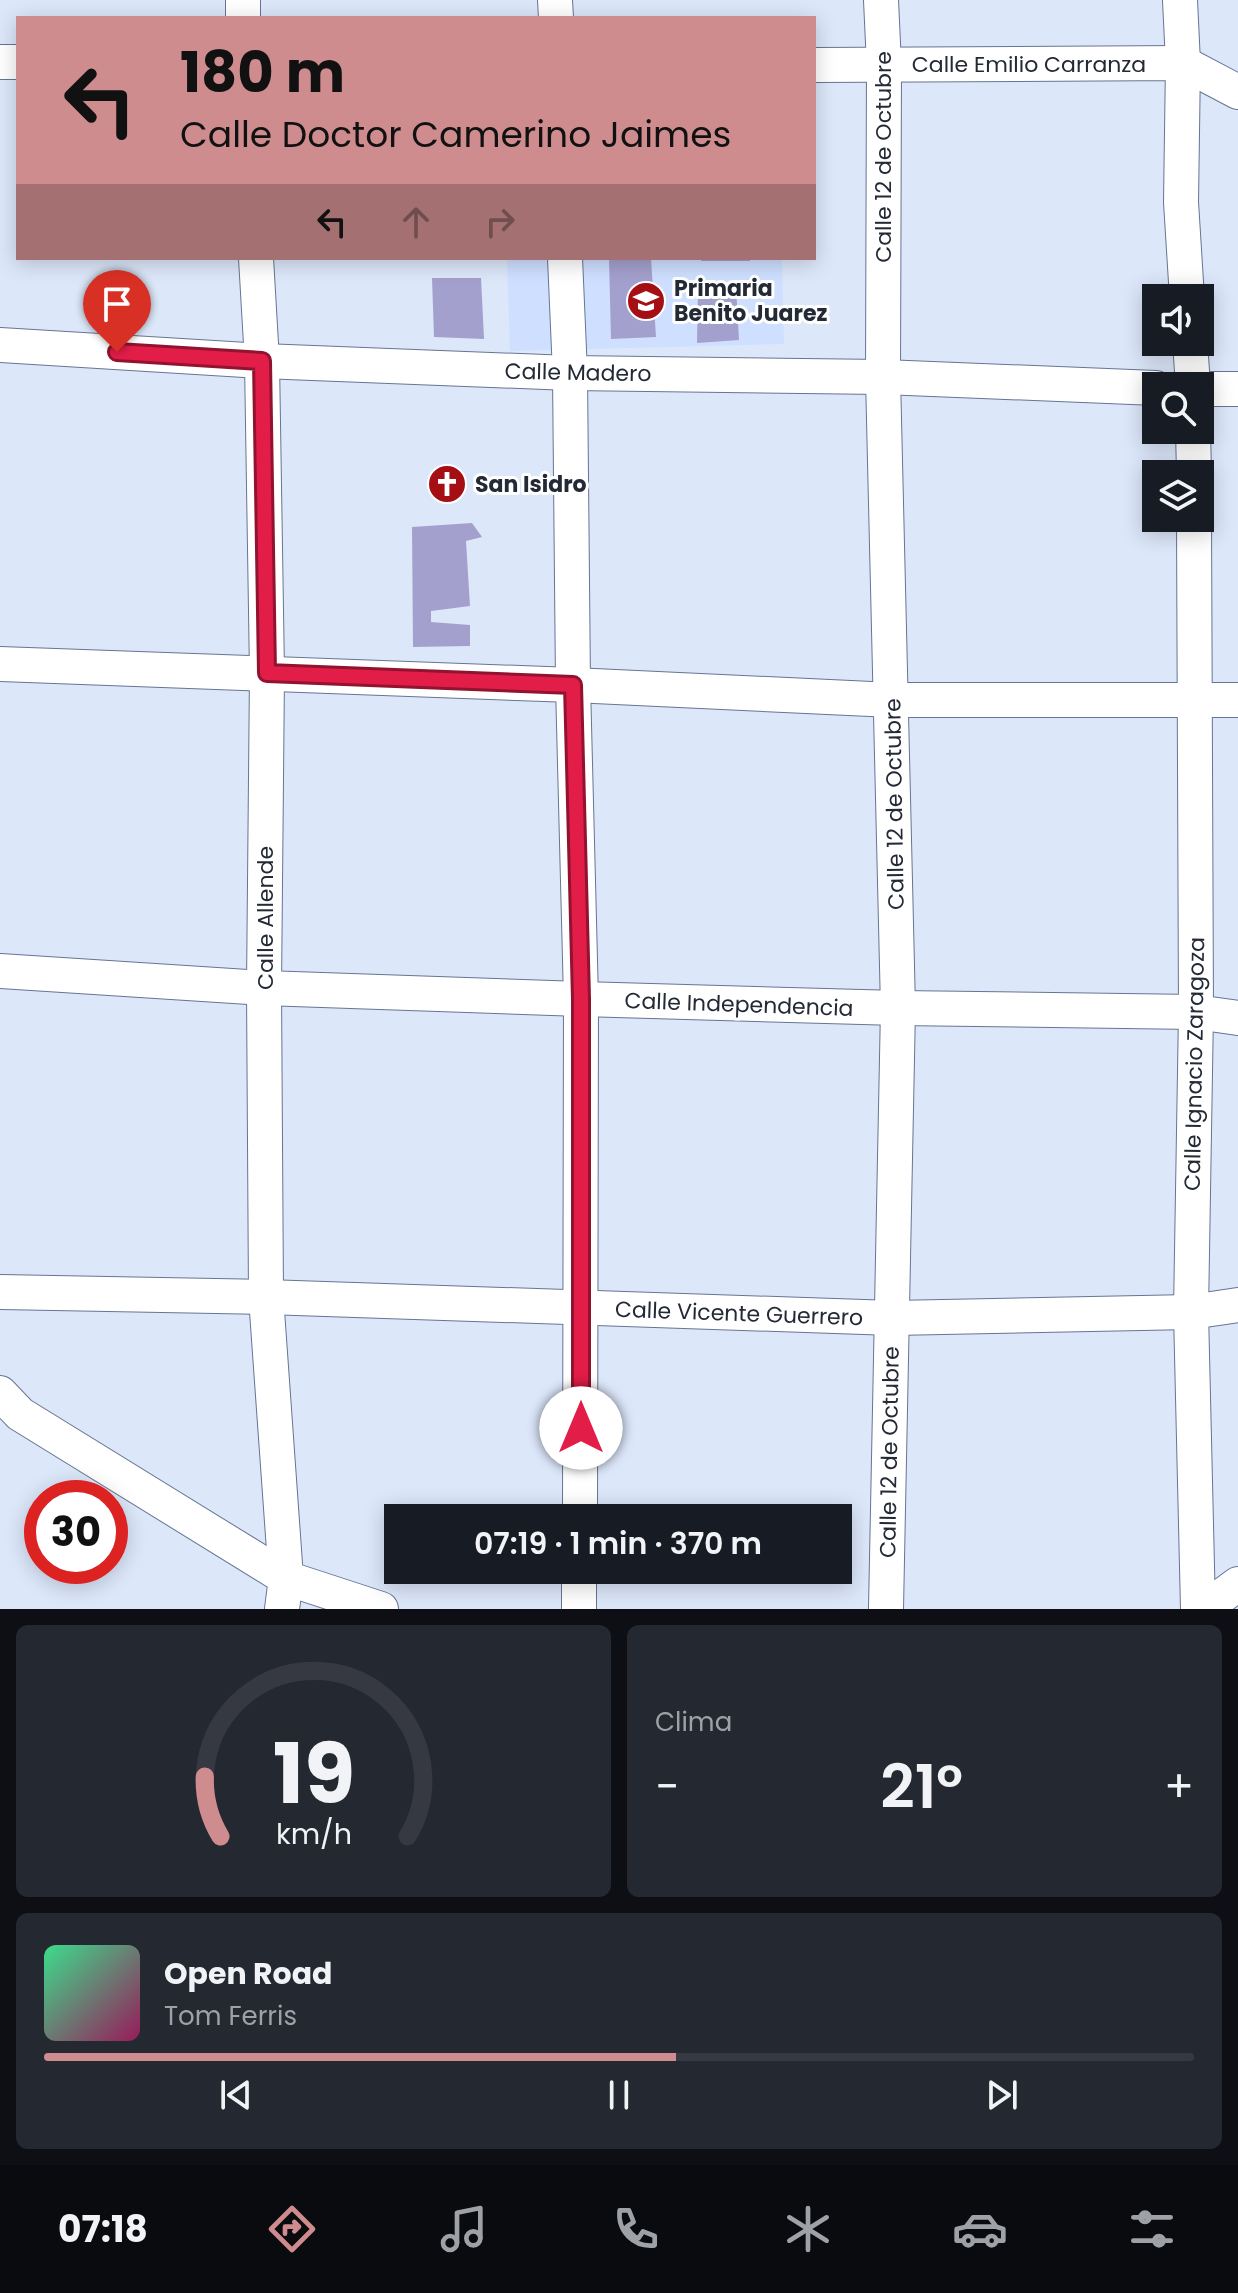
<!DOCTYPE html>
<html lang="es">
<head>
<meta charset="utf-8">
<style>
	:root { --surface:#171b24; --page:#242831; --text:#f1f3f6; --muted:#9ea1a6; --line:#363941; --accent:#cf8c8f }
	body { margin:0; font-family:Poppins,sans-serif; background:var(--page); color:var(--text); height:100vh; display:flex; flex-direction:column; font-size:30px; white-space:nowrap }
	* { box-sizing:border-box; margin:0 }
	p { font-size:26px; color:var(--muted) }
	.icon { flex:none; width:44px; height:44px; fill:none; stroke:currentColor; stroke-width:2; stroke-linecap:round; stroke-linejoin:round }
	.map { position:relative; height:1609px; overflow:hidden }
	.sheet { display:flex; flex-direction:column; gap:16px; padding:16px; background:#0d0f14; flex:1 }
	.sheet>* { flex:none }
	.guide { position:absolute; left:16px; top:16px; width:800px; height:244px; border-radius:0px; box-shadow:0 4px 20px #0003; background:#cf8c8f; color:#111; overflow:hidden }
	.controls { position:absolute; left:1142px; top:284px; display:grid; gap:16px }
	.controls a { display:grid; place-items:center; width:72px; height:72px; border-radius:0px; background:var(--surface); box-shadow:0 4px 20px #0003; font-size:40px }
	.speed { position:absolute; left:24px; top:1480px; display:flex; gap:16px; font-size:40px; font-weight:700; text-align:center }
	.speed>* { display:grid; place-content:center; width:104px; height:104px; border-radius:50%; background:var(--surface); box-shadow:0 4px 20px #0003; line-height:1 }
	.speed .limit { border:12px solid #d22; background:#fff; color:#111 }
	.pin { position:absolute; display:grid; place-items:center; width:68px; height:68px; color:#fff; margin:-82px -34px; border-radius:50% 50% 50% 0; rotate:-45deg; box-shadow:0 0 8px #0007 }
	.pin .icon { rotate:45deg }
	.me { position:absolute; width:88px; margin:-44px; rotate:0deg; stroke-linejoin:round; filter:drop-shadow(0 0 6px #0008) }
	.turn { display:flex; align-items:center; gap:28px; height:168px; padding:0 32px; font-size:36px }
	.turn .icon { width:104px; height:104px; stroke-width:2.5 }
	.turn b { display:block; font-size:56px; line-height:68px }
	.lanes { display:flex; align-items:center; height:76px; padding:0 32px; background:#0003; justify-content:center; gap:40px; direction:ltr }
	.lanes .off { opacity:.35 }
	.big { font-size:60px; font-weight:600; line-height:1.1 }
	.sheet .card { flex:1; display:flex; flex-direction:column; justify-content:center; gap:12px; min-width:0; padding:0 28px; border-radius:12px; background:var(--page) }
	.sheet .dial { align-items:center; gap:0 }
	.dial svg { height:208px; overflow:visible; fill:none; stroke:var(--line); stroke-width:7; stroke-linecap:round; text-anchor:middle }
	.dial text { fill:var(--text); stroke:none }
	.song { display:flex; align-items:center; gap:24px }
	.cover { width:96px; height:96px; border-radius:12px; background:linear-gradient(135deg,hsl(150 70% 55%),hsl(330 70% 35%)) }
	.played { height:8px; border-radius:4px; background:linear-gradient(90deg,var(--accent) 55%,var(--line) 55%) }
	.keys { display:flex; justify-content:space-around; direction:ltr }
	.heat { display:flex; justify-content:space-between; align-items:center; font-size:44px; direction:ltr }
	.sheet .tiles { flex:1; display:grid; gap:16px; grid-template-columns:1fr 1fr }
	.card:last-child { grid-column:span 2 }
	.trip { position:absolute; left:384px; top:1504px; width:468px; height:80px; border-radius:0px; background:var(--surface); box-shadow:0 4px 20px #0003; font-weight:600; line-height:80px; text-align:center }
	.tab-bar { display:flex; height:128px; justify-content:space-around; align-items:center; background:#090b0e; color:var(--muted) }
	.tab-bar .icon { width:56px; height:56px }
	.tab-bar .selected { color:var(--accent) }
	.tab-bar b { font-size:36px; color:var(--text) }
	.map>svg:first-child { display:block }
</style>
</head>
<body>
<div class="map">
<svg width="1238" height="1609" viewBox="0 0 1238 1609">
	<rect width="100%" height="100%" fill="#dce7fa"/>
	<path fill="#cfdfff" d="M507,258H782L784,344L510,351Z"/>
	<g fill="#a4a0ce">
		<path d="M609,258H651L656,337L611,339Z"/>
		<rect x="701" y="258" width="49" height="3"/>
		<path d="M432,278H481L484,339L434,337Z"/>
		<path d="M736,285L739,340L697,343L698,288Z"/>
		<path d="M472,523L482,537L466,541L470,606L431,611V622L470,625V646L413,647L412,527Z"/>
	</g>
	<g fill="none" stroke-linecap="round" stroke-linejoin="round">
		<defs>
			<g id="minor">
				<path d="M243,0V18"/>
				<path d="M555,0L556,18"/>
				<path d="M881,0L884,65L883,377L898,1008L886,1609"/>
				<path d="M1180,0L1183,63L1181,202L1187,298"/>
				<path d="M0,62H18"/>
				<path d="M814,65L1183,63L1238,92"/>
				<path d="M256,258L262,361L267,673L264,988L266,1297L286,1578L282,1609"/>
				<path d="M565,258L570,373L573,685L581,999L580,1518"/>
				<path d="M1190,342L1193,386"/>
				<path d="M0,345L262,361L570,373L883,377L1156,388"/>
				<path d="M1200,389H1238"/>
				<path d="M1193,430L1194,474"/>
				<path d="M1194,518L1196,1012L1191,1312L1198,1609"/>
				<path d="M0,664L573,685L892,700H1238"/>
				<path d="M0,971L264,988L581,999L898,1008L1196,1012L1238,1018"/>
				<path d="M0,1292L266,1297L893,1318L1191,1312L1238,1305"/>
				<path d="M0,1393L20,1414L286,1578L381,1609"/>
				<path d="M579,1609V1570"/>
				<path d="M1204,1609L1238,1584"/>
			</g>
		</defs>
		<use href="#minor" stroke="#667592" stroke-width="36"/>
		<use href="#minor" stroke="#fff" stroke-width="34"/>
	</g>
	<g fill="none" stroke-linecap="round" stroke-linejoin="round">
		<defs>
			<path id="route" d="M117,352L262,361L267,673L573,685L581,999V1428"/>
		</defs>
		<use href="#route" stroke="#92132f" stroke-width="20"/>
		<use href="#route" stroke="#e11d48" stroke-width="14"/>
	</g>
	<defs>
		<symbol id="school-disc" viewBox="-11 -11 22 22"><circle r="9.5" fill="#a50e12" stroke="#fff"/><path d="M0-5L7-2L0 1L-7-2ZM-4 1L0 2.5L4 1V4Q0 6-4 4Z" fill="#fff"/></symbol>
		<symbol id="church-disc" viewBox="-11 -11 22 22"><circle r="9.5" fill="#a50e12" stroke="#fff"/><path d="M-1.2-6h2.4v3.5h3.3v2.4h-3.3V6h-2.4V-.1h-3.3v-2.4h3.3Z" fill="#fff"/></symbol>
	</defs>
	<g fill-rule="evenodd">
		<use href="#school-disc" x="624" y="279" width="44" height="44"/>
		<use href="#church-disc" x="425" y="462" width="44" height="44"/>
	</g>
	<g text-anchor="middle" stroke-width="6" stroke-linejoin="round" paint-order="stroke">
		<g font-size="22" fill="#232935" stroke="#fff">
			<text x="1029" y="72">Calle Emilio Carranza</text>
			<text transform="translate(883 157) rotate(-90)" y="8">Calle 12 de Octubre</text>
			<text transform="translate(578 372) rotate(1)" y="8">Calle Madero</text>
			<text transform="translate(894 804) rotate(-91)" y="8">Calle 12 de Octubre</text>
			<text transform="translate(265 918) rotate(-90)" y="8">Calle Allende</text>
			<text transform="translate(739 1004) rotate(2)" y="8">Calle Independencia</text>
			<text transform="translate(1194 1064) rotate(-89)" y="8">Calle Ignacio Zaragoza</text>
			<text transform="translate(739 1313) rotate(2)" y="8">Calle Vicente Guerrero</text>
			<text transform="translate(889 1452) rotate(-89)" y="8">Calle 12 de Octubre</text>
		</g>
		<g font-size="22" font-weight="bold" fill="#232935" stroke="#fff" text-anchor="start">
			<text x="674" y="296">Primaria<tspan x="674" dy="25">Benito Juarez</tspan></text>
			<text x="475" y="492">San Isidro</text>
		</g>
	</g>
</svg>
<div class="controls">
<a><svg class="icon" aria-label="sound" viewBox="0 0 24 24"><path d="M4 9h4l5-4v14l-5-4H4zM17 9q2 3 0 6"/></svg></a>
<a><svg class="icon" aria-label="search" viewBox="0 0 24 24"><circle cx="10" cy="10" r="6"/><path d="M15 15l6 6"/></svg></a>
<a><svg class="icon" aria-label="layers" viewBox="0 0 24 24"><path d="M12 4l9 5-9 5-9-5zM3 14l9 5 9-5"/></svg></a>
</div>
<div class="speed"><div class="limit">30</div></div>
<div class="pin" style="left:117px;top:352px;background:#d93025"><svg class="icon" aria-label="arrive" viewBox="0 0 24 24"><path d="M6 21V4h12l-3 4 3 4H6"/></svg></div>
<svg class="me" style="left:581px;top:1428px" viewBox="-20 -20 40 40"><circle r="19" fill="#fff"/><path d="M0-13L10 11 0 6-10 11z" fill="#e11d48"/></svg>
<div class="trip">07:19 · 1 min · 370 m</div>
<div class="guide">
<div class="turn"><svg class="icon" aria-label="left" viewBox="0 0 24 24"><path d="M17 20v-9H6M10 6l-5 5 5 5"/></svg><div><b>180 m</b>Calle Doctor Camerino Jaimes</div></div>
<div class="lanes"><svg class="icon" aria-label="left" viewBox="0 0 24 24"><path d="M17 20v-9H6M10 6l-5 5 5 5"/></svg><svg class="icon off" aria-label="ahead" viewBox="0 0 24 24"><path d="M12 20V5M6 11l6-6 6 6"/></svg><svg class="icon off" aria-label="right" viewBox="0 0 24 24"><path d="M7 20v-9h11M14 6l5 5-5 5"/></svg></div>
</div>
</div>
<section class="sheet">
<div class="tiles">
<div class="card dial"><svg viewBox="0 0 100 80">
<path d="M14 69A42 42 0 1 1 86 69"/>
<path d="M14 69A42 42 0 0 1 8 46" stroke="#cf8c8f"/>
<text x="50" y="56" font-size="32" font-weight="700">19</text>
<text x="50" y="72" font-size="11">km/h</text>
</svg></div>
<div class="card"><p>Clima</p>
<div class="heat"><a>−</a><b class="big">21°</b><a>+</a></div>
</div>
<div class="card">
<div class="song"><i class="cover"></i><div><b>Open Road</b><p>Tom Ferris</p></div></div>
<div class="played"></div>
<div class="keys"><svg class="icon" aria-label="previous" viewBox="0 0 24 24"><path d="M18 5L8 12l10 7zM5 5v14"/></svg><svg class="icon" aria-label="pause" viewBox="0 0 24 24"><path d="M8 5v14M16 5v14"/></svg><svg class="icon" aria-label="next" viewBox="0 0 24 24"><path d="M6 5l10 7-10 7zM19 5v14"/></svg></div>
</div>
</div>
</section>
<nav class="tab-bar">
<b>07:18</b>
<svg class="icon selected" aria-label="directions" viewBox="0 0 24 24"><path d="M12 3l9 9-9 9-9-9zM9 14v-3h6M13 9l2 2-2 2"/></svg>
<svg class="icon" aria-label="music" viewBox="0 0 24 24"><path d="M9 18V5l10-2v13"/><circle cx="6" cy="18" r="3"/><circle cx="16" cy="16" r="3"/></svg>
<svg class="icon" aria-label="phone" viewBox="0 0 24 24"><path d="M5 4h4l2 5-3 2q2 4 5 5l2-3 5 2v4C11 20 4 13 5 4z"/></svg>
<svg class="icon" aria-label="climate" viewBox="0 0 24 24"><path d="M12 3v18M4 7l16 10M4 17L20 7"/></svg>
<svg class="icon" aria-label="car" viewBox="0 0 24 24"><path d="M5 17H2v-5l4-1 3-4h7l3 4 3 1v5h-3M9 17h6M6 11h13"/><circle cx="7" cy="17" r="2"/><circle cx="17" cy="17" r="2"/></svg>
<svg class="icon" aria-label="filters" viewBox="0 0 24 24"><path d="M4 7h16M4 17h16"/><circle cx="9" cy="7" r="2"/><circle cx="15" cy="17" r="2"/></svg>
</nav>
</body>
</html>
